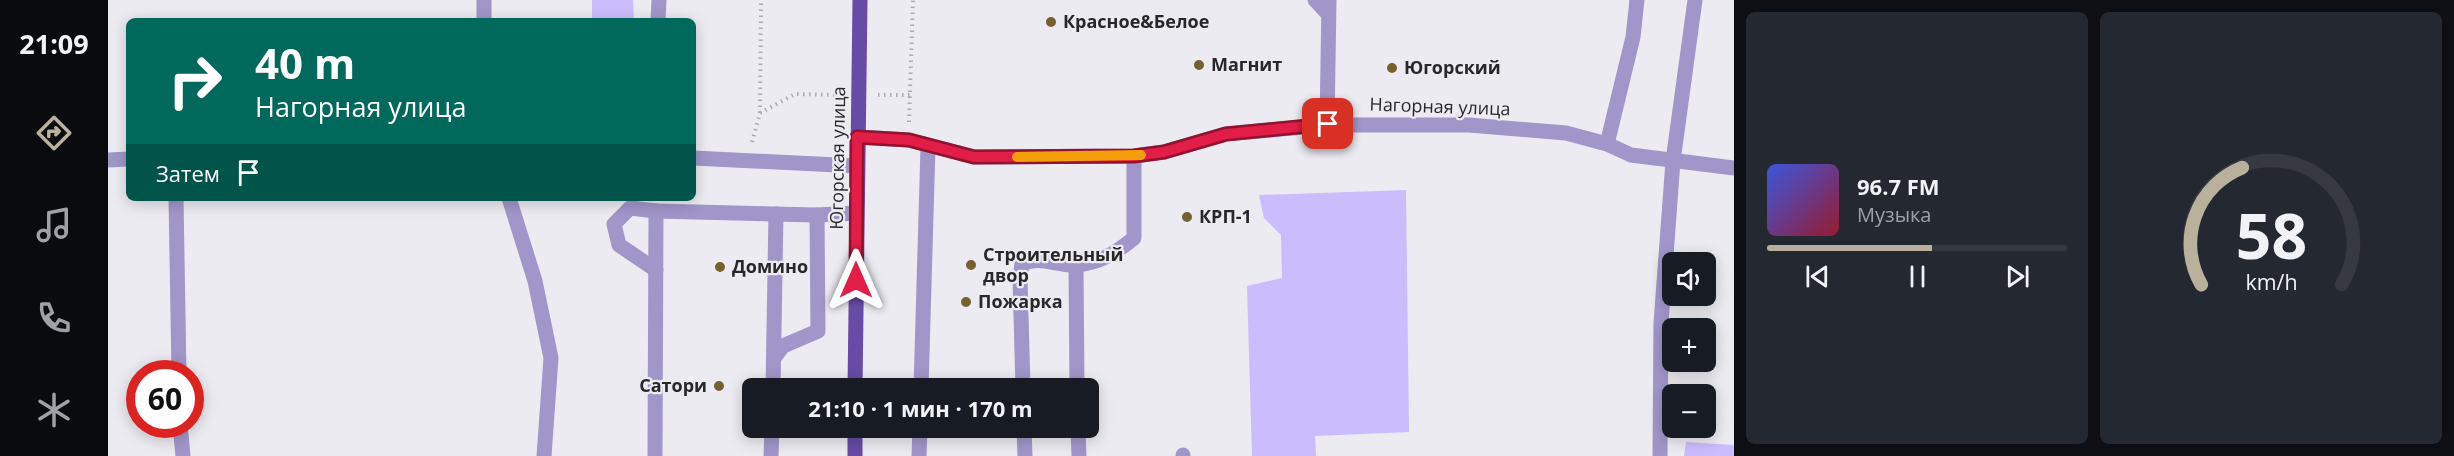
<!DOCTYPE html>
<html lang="ru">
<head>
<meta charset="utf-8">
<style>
	:root { --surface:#171b24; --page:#242831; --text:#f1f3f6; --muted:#9ea1a6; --line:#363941; --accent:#bab19d }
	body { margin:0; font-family:"Open Sans",sans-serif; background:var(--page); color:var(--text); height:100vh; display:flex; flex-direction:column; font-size:22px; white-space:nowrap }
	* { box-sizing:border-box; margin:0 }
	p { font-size:20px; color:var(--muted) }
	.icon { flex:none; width:33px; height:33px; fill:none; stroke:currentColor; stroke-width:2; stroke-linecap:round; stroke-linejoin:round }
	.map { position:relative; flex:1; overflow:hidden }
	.side { display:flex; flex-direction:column; gap:12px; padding:12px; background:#0d0f14; width:720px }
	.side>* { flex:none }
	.hud { position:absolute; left:18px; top:18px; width:570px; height:183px; border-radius:9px; box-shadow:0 3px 15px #0003; background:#00695c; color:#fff; overflow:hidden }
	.fabs { position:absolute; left:1554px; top:252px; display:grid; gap:12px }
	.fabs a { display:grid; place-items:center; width:54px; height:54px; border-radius:9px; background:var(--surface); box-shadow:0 3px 15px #0003; font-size:30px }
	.speed { position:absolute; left:18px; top:360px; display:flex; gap:12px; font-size:30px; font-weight:700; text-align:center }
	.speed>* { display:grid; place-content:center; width:78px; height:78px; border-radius:50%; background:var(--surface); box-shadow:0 3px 15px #0003; line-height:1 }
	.speed .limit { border:9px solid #d22; background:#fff; color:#111 }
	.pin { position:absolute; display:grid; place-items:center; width:51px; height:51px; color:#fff; margin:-26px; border-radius:12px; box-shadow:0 3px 9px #0006 }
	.me { position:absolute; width:66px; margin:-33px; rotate:0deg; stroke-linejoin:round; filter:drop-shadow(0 0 4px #0008) }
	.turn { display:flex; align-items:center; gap:21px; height:126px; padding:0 30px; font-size:27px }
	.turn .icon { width:78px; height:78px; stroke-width:2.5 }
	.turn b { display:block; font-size:42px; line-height:51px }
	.then { display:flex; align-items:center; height:57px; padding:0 30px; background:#0003; gap:12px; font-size:22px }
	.side .tile { flex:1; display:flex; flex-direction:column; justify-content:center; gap:9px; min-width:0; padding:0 21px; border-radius:9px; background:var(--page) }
	.side .dial { align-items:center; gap:0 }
	.dial svg { height:156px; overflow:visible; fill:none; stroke:var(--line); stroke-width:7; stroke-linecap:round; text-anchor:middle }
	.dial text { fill:var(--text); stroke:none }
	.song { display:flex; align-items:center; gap:18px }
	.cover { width:72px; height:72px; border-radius:9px; background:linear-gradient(135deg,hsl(230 70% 55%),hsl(350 70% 35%)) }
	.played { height:6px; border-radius:3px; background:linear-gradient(90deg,var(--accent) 55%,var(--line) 55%) }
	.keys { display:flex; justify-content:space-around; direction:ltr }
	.side .tiles { flex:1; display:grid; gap:12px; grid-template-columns:repeat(2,1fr) }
	.trip { position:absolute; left:634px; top:378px; width:357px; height:60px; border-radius:9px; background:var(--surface); box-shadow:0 3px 15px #0003; font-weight:700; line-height:60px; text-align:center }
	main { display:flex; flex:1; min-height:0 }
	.tabs { display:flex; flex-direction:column; width:108px; justify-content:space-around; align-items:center; background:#090b0e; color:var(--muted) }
	.tabs .icon { width:42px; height:42px }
	.tabs .on { color:var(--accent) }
	.tabs b { font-size:27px; color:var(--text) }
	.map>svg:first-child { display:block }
</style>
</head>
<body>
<main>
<nav class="tabs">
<b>21:09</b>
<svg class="icon on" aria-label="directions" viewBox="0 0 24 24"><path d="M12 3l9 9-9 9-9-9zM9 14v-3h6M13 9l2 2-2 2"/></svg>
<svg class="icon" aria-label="music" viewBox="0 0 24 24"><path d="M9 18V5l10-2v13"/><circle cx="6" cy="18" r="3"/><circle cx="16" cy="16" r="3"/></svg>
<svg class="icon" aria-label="phone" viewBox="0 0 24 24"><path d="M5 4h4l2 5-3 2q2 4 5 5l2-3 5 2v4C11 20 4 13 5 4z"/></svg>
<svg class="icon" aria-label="climate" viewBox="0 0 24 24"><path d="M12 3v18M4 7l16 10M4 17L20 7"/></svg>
</nav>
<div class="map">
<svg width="1626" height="456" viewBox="0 0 1626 456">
	<rect width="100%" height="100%" fill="#ecebf1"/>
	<g fill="#cbbcfe">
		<path d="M484,0H525L526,21H484Z"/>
		<path d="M1298,190L1301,432L1207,436L1208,456H1144L1139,286L1174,278L1173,235L1156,218L1151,195Z"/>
		<path d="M1578,442L1626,445V456H1576Z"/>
	</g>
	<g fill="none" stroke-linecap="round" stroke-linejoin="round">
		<g stroke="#acabb0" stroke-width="4" stroke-dasharray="1.5 4.5" stroke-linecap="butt">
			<path d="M770,95H802"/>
			<path d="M652,113L653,0"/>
			<path d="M801,122L805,0"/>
			<path d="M644,142L652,113L687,94L733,95"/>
		</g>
		<g stroke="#a196c9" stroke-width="15">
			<path d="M376,0V21"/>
			<path d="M1207,0L1220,14"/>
			<path d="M550,21L551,0"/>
			<path d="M1219,125L1221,0"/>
			<path d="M749,137L801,140L866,157L1026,156L1056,152L1118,134L1219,125H1361L1458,133L1499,144L1523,155L1626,168"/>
			<path d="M1499,144L1525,37L1529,0"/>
			<path d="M585,158L749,166"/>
			<path d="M0,160L21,159"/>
			<path d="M68,198L71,374"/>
			<path d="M401,198L427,281L443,358L436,456"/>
			<path d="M968,265L969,388"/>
			<path d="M548,270L511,245L506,224L522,208L548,211"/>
			<path d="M666,358L675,346L710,331L709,215"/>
			<path d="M665,388L668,214"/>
			<path d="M813,388L820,147"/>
			<path d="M915,388L912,279L914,264C932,255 948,266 968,265C992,263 1008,253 1026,238V156"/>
			<path d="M72,424L75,456"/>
			<path d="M916,428L917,456"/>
			<path d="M970,428L971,456"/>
			<path d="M1075,455V456"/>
			<path d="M547,456L548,211L709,215L749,213"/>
			<path d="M663,456L664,428"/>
			<path d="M811,456L812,428"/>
			<path d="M1552,456L1553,323L1565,161L1587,0"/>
		</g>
		<g stroke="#674ba6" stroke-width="15">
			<path d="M747,388L752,0"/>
			<path d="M747,456V428"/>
		</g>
	</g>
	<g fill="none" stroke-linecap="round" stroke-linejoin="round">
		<defs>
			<path id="route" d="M748,280L749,137L801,140L866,157L1026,156L1056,152L1118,134L1220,124"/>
		</defs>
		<use href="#route" stroke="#92132f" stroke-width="15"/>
		<use href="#route" stroke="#e11d48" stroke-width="10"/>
		<path stroke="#f59e0b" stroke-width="10" d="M909,157L1033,155"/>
	</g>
	<g fill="#776030" stroke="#ecebf1" stroke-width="2">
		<circle cx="943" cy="22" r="6"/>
		<circle cx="1091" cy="65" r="6"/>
		<circle cx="1284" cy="68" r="6"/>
		<circle cx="1079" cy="217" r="6"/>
		<circle cx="863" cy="265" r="6"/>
		<circle cx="612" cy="267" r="6"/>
		<circle cx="858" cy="302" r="6"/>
		<circle cx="611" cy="386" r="6"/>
	</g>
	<g text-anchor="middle" stroke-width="4.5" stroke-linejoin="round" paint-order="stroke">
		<g font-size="18" font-weight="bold" fill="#28282a" stroke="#ecebf1" text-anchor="start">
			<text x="955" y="28">Красное&amp;Белое</text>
			<text x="1103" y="71">Магнит</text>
			<text x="1296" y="74">Югорский</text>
			<text x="1091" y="223">КРП-1</text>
			<text x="875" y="261">Строительный<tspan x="875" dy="21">двор</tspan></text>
			<text x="624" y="273">Домино</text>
			<text x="870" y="308">Пожарка</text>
			<text x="599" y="392" text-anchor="end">Сатори</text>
		</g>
		<g font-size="18" fill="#28282a" stroke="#ecebf1">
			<text transform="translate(1332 107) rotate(2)" y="6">Нагорная улица</text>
			<text transform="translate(730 158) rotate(-89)" y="6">Югорская улица</text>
		</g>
	</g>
</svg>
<div class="fabs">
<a><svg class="icon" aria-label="sound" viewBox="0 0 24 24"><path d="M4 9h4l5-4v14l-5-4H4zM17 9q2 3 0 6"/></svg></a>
<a>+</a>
<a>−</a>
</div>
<div class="speed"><div class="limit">60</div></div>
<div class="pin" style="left:1220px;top:124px;background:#d93025"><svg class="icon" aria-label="arrive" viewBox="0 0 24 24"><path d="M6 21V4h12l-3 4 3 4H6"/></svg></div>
<svg class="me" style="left:748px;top:280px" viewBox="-20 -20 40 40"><path d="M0-17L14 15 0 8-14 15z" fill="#e11d48" stroke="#fff" stroke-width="4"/></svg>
<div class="trip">21:10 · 1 мин · 170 m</div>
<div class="hud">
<div class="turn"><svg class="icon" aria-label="right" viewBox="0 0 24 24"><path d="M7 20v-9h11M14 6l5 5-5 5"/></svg><div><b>40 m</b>Нагорная улица</div></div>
<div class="then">Затем<svg class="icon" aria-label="arrive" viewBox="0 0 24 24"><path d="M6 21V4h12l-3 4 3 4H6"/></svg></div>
</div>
</div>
<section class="side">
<div class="tiles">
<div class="tile">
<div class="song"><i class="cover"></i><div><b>96.7 FM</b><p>Музыка</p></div></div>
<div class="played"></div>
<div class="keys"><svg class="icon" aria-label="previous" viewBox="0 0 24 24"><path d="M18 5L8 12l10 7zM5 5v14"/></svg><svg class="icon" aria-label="pause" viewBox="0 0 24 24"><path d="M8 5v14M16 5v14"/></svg><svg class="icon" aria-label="next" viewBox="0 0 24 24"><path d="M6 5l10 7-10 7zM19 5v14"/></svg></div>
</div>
<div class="tile dial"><svg viewBox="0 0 100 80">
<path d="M14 69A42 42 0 1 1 86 69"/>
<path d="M14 69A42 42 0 0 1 35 9" stroke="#bab19d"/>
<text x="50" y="56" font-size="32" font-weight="700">58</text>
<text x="50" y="72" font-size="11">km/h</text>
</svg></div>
</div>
</section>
</main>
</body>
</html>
